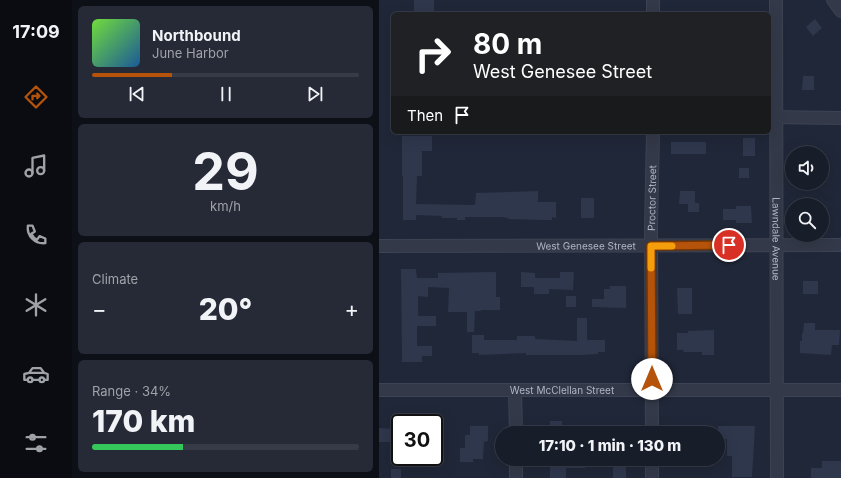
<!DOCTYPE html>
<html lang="en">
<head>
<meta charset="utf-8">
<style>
	:root { --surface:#181d2a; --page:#252a36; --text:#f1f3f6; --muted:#9fa2a8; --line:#363b47; --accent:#b45309 }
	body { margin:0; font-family:Inter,sans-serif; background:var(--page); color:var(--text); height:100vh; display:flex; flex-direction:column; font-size:15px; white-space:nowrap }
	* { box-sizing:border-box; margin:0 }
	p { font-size:13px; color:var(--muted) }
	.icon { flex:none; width:22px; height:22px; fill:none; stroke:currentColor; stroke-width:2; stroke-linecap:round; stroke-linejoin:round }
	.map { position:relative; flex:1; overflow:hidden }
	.panel { display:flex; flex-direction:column; gap:6px; padding:6px; background:#0d1017; width:307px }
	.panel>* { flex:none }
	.hud { position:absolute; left:12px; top:12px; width:380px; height:122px; border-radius:6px; box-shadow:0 4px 16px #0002,0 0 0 1px var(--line); background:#202124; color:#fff; overflow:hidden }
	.tools { position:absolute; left:406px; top:146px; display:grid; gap:8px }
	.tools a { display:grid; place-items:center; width:44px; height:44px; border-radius:50%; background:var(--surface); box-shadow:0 4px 16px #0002,0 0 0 1px var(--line); font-size:20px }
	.speed { position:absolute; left:12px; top:414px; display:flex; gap:8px; font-size:20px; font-weight:700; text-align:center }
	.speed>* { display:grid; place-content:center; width:52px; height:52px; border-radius:50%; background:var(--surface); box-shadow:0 4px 16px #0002,0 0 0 1px var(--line); line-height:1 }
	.speed .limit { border:2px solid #111; border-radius:6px; background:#fff; color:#111 }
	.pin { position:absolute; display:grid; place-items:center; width:34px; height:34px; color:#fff; margin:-17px; border:2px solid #fff; border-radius:50%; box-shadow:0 1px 4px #0007 }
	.me { position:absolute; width:44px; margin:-22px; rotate:0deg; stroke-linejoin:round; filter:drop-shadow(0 0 3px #0008) }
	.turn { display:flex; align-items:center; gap:14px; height:84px; padding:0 16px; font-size:18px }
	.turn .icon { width:52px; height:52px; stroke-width:2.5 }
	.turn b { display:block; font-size:28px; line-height:34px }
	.then { display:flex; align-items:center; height:38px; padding:0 16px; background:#0003; gap:8px; font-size:15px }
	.big { font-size:30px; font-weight:800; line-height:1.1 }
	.panel .tile { flex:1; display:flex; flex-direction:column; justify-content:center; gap:6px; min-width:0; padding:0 14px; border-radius:6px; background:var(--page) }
	.panel .dial { align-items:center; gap:0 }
	.dial b { font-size:52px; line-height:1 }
	.song { display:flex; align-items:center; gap:12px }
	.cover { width:48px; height:48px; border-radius:6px; background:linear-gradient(135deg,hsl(100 70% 55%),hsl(210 70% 35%)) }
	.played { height:4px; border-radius:2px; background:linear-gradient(90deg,var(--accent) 30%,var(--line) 30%) }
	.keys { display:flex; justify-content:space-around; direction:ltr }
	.heat { display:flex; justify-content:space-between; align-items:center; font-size:22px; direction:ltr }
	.charge { height:6px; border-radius:3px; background:linear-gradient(90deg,#34c759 34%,var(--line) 0) }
	.trip { position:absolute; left:116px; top:426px; width:230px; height:40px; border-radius:20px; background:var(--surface); box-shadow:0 4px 16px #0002,0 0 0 1px var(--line); font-weight:800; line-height:40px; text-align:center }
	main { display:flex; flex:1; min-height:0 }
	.menu { display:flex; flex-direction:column; width:72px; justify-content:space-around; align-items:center; background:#0a0c11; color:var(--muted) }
	.menu .icon { width:28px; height:28px }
	.menu .on { color:var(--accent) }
	.menu b { font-size:18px; color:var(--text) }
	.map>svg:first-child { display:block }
</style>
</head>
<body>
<main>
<nav class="menu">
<b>17:09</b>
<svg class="icon on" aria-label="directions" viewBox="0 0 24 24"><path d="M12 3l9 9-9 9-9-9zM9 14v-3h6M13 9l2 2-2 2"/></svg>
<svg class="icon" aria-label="music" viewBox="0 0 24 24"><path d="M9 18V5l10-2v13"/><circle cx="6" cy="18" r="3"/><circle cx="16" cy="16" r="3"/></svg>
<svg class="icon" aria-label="phone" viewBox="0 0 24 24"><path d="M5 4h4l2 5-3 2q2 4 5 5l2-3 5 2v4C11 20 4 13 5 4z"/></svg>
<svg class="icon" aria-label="climate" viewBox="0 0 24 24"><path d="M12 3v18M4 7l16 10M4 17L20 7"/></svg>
<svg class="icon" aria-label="car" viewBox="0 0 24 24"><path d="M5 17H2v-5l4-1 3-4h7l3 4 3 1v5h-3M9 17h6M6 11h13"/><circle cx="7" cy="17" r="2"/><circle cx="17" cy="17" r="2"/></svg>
<svg class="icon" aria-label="filters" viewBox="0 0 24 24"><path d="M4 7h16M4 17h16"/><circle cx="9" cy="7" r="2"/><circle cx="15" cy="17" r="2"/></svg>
</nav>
<section class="panel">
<div class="tile">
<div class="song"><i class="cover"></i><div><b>Northbound</b><p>June Harbor</p></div></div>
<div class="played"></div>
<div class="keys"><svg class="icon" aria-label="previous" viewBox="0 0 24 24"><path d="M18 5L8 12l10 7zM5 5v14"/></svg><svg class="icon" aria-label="pause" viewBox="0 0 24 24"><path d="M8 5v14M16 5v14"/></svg><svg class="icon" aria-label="next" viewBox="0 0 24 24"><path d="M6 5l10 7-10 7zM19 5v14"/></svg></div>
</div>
<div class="tile dial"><b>29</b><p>km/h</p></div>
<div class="tile"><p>Climate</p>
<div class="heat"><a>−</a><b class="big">20°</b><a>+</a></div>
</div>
<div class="tile"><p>Range · 34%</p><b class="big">170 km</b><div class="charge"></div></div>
</section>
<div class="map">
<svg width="462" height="478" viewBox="0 0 462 478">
	<rect width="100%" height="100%" fill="#202738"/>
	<g fill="#2f374d">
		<rect x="35" y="0" width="20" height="14"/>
		<path d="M436,19L443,28L434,36L427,27Z"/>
		<path d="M424,76H435V90H423Z"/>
		<path d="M23,136H53V151H43V176H38L37,204L96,205L97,193L159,191V202H177V218L173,217V220H164L129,219V218L123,217H86V220H78V218H63V216L37,215V220H24V176H23Z"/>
		<rect x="364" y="138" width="12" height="18"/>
		<rect x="292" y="142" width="35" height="12"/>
		<rect x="360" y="168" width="10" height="10"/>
		<path d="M301,191H316V203H320V212H309V204H300Z"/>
		<rect x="202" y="198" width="13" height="20"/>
		<path d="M357,206H372L373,223H357V220H344V209H357Z"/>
		<path d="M22,269H37L38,278H59V273L117,272V297H121V310H102V311H96L95,332H88V312H69L70,288L49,287V297L39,296V316H57V326H38V346H53V356H43V362H23Z"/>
		<path d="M142,272L156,273V278H181V272H195L194,290L170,289V294H155V287H142Z"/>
		<rect x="424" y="281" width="15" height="13"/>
		<path d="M231,286H247V308L213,307V299H225V289H231Z"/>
		<path d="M298,288H313V314H299Z"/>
		<rect x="187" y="296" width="10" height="11"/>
		<path d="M198,318H208V340H226V352H219V354L202,355H147V353L100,355V353H93V335H105V340H138V336H156V339L198,341Z"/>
		<path d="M425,323H436V330H461L460,345H453L452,355L421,353V341H423V333H424Z"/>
		<path d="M335,330V355H323V352H304L305,350H298V333H309V331Z"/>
		<rect x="171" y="421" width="12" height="12"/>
		<rect x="235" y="425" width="12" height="8"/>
		<path d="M91,426H109V441L105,442L104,459H94V462H81V448H86V435H91Z"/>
		<path d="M339,426H376L373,477H353V456H348V439H339Z"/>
		<path d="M0,428L16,429V442H0Z"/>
		<path d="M171,459L206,460V468H187V478H171Z"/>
		<rect x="234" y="459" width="13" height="19"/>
		<path d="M443,461H462V478H432V468H443Z"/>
		<rect x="12" y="469" width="10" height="9"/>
	</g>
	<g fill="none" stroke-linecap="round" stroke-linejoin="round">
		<defs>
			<g id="minor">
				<path id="s1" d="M397,0L398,478"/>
				<path d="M454,0L462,11"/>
				<path d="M274,14V0"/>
				<path d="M390,117L462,118"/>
				<path id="s2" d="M0,246L462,245"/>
				<path id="s3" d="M0,390H462"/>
				<path d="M136,390L137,433"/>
				<path id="s4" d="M273,433L272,228L274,132"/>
				<path d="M137,459V478"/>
				<path d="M273,459V478"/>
			</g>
		</defs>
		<use href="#minor" stroke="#3d4352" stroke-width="14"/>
		<use href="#minor" stroke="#343949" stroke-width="12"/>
	</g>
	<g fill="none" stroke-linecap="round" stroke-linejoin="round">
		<defs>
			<path id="route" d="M273,379L272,246L350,245"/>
		</defs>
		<use href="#route" stroke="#753606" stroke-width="10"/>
		<use href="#route" stroke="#b45309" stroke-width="7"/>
		<path stroke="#f59e0b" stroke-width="7" d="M272,268V246H293"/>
	</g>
	<g text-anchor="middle" stroke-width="4" stroke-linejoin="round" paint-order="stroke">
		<g font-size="10" fill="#aeb4c5" stroke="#191f2d">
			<text dy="4" stroke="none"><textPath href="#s4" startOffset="235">Proctor Street</textPath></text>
			<text dy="4" stroke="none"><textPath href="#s1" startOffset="239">Lawndale Avenue</textPath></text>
			<text dy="4" stroke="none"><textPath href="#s2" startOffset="207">West Genesee Street</textPath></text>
			<text dy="4" stroke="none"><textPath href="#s3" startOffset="183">West McClellan Street</textPath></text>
		</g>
	</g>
</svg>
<div class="tools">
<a><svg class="icon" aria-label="sound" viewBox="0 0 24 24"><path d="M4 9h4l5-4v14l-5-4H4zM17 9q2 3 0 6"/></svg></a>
<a><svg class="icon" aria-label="search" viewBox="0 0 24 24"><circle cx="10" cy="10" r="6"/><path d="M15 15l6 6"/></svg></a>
</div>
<div class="speed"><div class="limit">30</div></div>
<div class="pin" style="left:350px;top:245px;background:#d93025"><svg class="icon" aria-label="arrive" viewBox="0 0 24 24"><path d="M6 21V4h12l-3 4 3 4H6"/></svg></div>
<svg class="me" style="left:273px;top:379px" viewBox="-20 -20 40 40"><circle r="19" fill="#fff"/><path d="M0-13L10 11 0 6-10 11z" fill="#b45309"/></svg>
<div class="trip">17:10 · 1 min · 130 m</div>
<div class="hud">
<div class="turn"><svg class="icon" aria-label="right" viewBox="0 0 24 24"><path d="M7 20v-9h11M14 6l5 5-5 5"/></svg><div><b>80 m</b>West Genesee Street</div></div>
<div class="then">Then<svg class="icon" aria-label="arrive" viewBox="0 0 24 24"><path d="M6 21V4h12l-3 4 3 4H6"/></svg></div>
</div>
</div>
</main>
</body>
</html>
